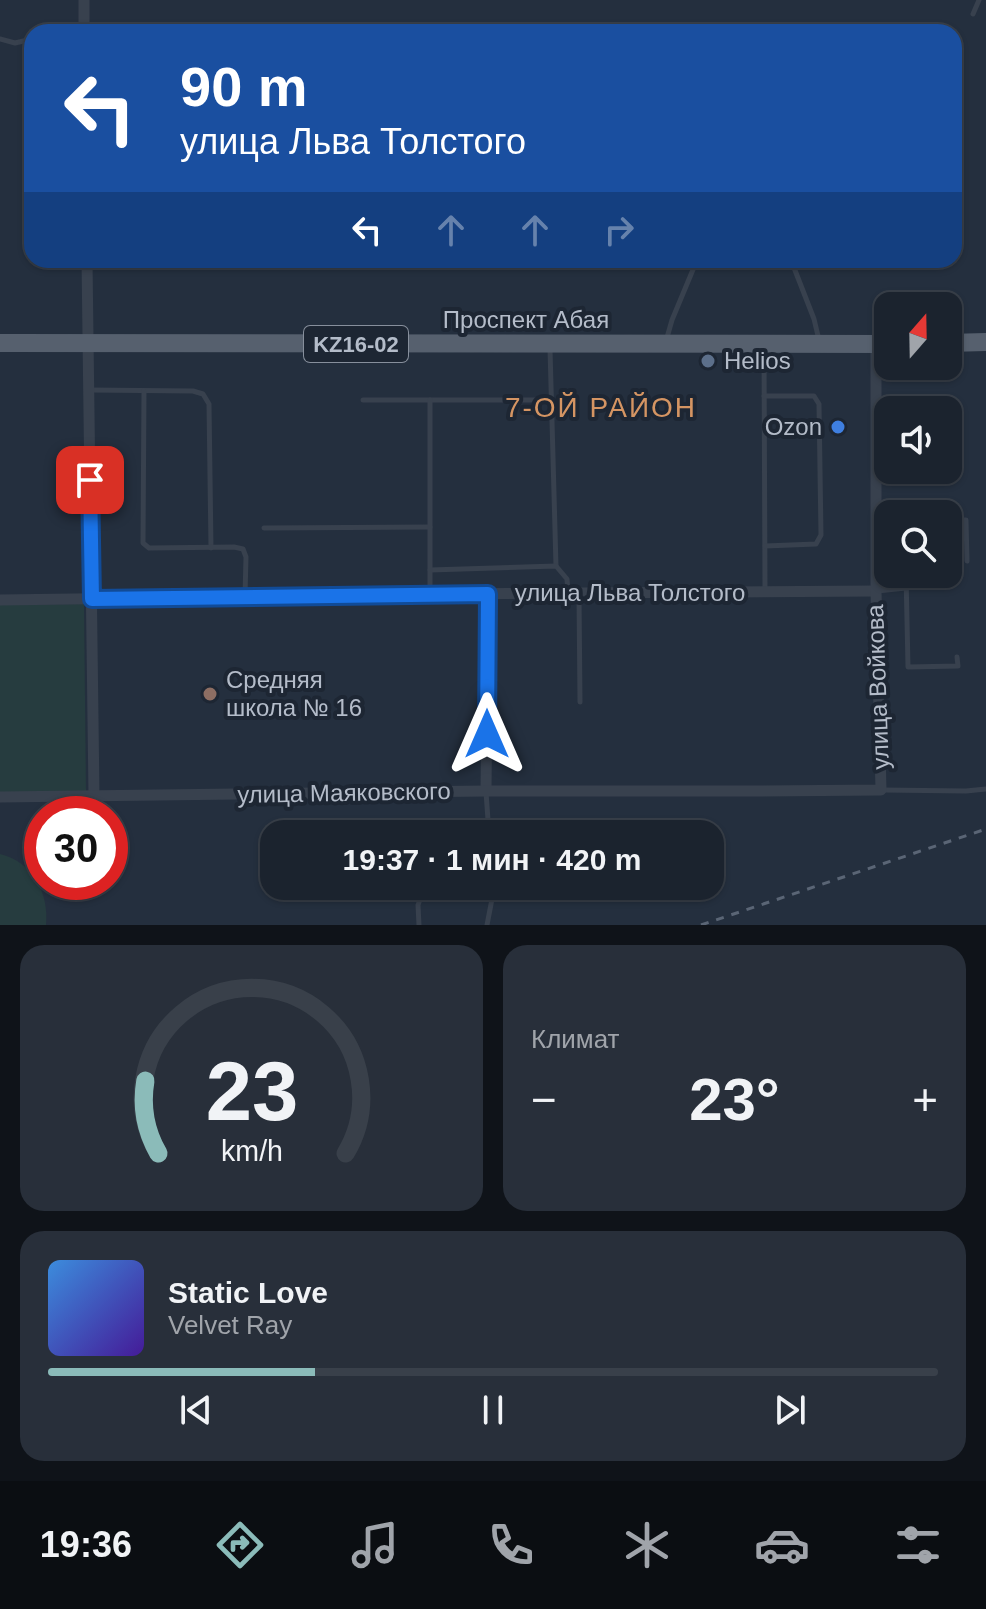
<!DOCTYPE html>
<html lang="ru">
<head>
<meta charset="utf-8">
<style>
	:root { --surface:#1b232e; --page:#282f3a; --text:#f1f3f6; --muted:#a0a4aa; --line:#39404a; --accent:#8bbbb9 }
	body { margin:0; font-family:Arial,sans-serif; background:var(--page); color:var(--text); height:100vh; display:flex; flex-direction:column; font-size:30px; white-space:nowrap }
	* { box-sizing:border-box; margin:0 }
	p { font-size:26px; color:var(--muted) }
	.icon { flex:none; width:44px; height:44px; fill:none; stroke:currentColor; stroke-width:2; stroke-linecap:round; stroke-linejoin:round }
	.map { position:relative; height:925px; overflow:hidden }
	.panel { display:flex; flex-direction:column; gap:20px; padding:20px; background:#0f1319; flex:1 }
	.panel>* { flex:none }
	.hud { position:absolute; left:24px; top:24px; width:938px; height:244px; border-radius:24px; box-shadow:0 2px 6px #0004,0 0 0 2px var(--line); background:#1a4fa0; color:#fff; overflow:hidden }
	.needle { width:52px; rotate:20deg }
	.buttons { position:absolute; left:874px; top:292px; display:grid; gap:16px }
	.buttons a { display:grid; place-items:center; width:88px; height:88px; border-radius:16px; background:var(--surface); box-shadow:0 2px 6px #0004,0 0 0 2px var(--line); font-size:40px }
	.speed { position:absolute; left:24px; top:796px; display:flex; gap:16px; font-size:40px; font-weight:700; text-align:center }
	.speed>* { display:grid; place-content:center; width:104px; height:104px; border-radius:50%; background:var(--surface); box-shadow:0 2px 6px #0004,0 0 0 2px var(--line); line-height:1 }
	.speed .limit { border:12px solid #d22; background:#fff; color:#111 }
	.pin { position:absolute; display:grid; place-items:center; width:68px; height:68px; color:#fff; margin:-34px; border-radius:16px; box-shadow:0 4px 12px #0006 }
	.me { position:absolute; width:88px; margin:-44px; rotate:0deg; stroke-linejoin:round; filter:drop-shadow(0 0 6px #0008) }
	.turn { display:flex; align-items:center; gap:28px; height:168px; padding:0 24px; font-size:36px }
	.turn .icon { width:104px; height:104px; stroke-width:2.5 }
	.turn b { display:block; font-size:56px; line-height:68px }
	.lanes { display:flex; align-items:center; height:76px; padding:0 24px; background:#0003; justify-content:center; gap:40px; direction:ltr }
	.lanes .off { opacity:.35 }
	.big { font-size:60px; font-weight:600; line-height:1.1 }
	.panel .widget { flex:1; display:flex; flex-direction:column; justify-content:center; gap:12px; min-width:0; padding:0 28px; border-radius:24px; background:var(--page) }
	.panel .dial { align-items:center; gap:0 }
	.dial svg { height:208px; overflow:visible; fill:none; stroke:var(--line); stroke-width:7; stroke-linecap:round; text-anchor:middle }
	.dial text { fill:var(--text); stroke:none }
	.song { display:flex; align-items:center; gap:24px }
	.cover { width:96px; height:96px; border-radius:12px; background:linear-gradient(135deg,hsl(210 70% 55%),hsl(260 70% 35%)) }
	.played { height:8px; border-radius:4px; background:linear-gradient(90deg,var(--accent) 30%,var(--line) 30%) }
	.keys { display:flex; justify-content:space-around; direction:ltr }
	.heat { display:flex; justify-content:space-between; align-items:center; font-size:44px; direction:ltr }
	.panel .tiles { flex:1; display:grid; gap:20px; grid-template-columns:1fr 1fr }
	.widget:last-child { grid-column:span 2 }
	.trip { position:absolute; left:260px; top:820px; width:464px; height:80px; border-radius:24px; background:var(--surface); box-shadow:0 2px 6px #0004,0 0 0 2px var(--line); font-weight:600; line-height:80px; text-align:center }
	.dock { display:flex; height:128px; justify-content:space-around; align-items:center; background:#0b0e12; color:var(--muted) }
	.dock .icon { width:56px; height:56px }
	.dock .on { color:var(--accent) }
	.dock b { font-size:36px; color:var(--text) }
	.map>svg:first-child { display:block }
</style>
</head>
<body>
<div class="map">
<svg width="986" height="925" viewBox="0 0 986 925">
	<rect width="100%" height="100%" fill="#242f3e"/>
	<g fill="#263c3f">
		<path d="M84,604L86,791L0,793V605Z"/>
		<path d="M0,854C33,862 49,893 46,925H0Z"/>
	</g>
	<g fill="none" stroke-linecap="round" stroke-linejoin="round">
		<g stroke="#38414e" stroke-width="5">
			<path d="M973,14L979,0"/>
			<path d="M59,32L82,29"/>
			<path d="M0,39L15,43L32,39"/>
			<path d="M791,260L814,319L819,340"/>
			<path d="M666,341L672,320L697,260"/>
			<path d="M550,349L556,566"/>
			<path d="M764,349L765,591"/>
			<path d="M90,390L193,391L203,394L209,404L211,548"/>
			<path d="M144,391L143,543L149,548L234,547L243,549L246,557L245,596"/>
			<path d="M764,396H814L819,404L821,535L816,544L765,546"/>
			<path d="M363,400H552"/>
			<path d="M876,520H888"/>
			<path d="M948,520H966L967,561"/>
			<path d="M264,528L430,527"/>
			<path d="M430,570L556,566L567,579L568,591"/>
			<path d="M906,574L908,667L958,666L957,657"/>
			<path d="M877,591L906,588"/>
			<path d="M430,593V400"/>
			<path d="M579,595L580,702"/>
			<path d="M883,790L966,791L986,789"/>
			<path d="M486,792L489,834"/>
			<path d="M419,925L418,905L425,886"/>
			<path d="M487,925L492,899L491,886"/>
		</g>
		<g stroke="#38414e" stroke-width="11">
			<path d="M84,0V32"/>
			<path d="M87,260L94,796"/>
			<path d="M0,600L430,594L876,591"/>
			<path d="M486,791L488,594"/>
			<path d="M0,797L486,791H749L881,790L876,591V344"/>
		</g>
		<g stroke="#56606e" stroke-width="18">
			<path d="M0,343L888,344"/>
			<path d="M948,343L986,342"/>
		</g>
		<path stroke="#5a6575" stroke-width="3" stroke-dasharray="8 8" stroke-linecap="butt" d="M701,925L986,829"/>
	</g>
	<g fill="none" stroke-linecap="round" stroke-linejoin="round">
		<defs>
			<path id="route" d="M90,480L92,599L488,594L487,734"/>
		</defs>
		<use href="#route" stroke="#114b97" stroke-width="20"/>
		<use href="#route" stroke="#1a73e8" stroke-width="14"/>
	</g>
	<circle fill="#5c6f8a" stroke="#1d2633" stroke-width="3" cx="708" cy="361" r="8"/>
	<circle fill="#3f7fe0" stroke="#1d2633" stroke-width="3" cx="838" cy="427" r="8"/>
	<circle fill="#8d6e63" stroke="#1d2633" stroke-width="3" cx="210" cy="694" r="8"/>
	<g text-anchor="middle" stroke-width="8" stroke-linejoin="round" paint-order="stroke">
		<rect fill="#1d2633" stroke="#878f9c" stroke-width="2" x="304" y="326" width="104" height="36" rx="6"/>
		<g font-size="22" font-weight="bold" fill="#b4bcc9">
			<text x="356" y="352">KZ16-02</text>
		</g>
		<g font-size="24" fill="#b4bcc9" stroke="#1d2633">
			<text x="526" y="328">Проспект Абая</text>
			<text x="630" y="601">улица Льва Толстого</text>
			<text transform="translate(878 687) rotate(-92)" y="8">улица Войкова</text>
			<text transform="translate(344 793) rotate(-1)" y="8">улица Маяковского</text>
		</g>
		<g font-size="24" fill="#b4bcc9" stroke="#1d2633" text-anchor="start">
			<text x="724" y="369">Helios</text>
			<text x="822" y="435" text-anchor="end">Ozon</text>
			<text x="226" y="688">Средняя<tspan x="226" dy="28">школа № 16</tspan></text>
		</g>
		<g font-size="28" letter-spacing="2" fill="#d59563" stroke="#1d2633">
			<text x="601" y="417">7-ОЙ РАЙОН</text>
		</g>
	</g>
</svg>
<div class="buttons">
<a><svg class="needle" viewBox="-14 -14 28 28"><path d="M0-13l5 13h-10z" fill="#e53935"/><path d="M0 13l5-13h-10z" fill="#a0a4aa"/></svg></a>
<a><svg class="icon" aria-label="sound" viewBox="0 0 24 24"><path d="M4 9h4l5-4v14l-5-4H4zM17 9q2 3 0 6"/></svg></a>
<a><svg class="icon" aria-label="search" viewBox="0 0 24 24"><circle cx="10" cy="10" r="6"/><path d="M15 15l6 6"/></svg></a>
</div>
<div class="speed"><div class="limit">30</div></div>
<div class="pin" style="left:90px;top:480px;background:#d93025"><svg class="icon" aria-label="arrive" viewBox="0 0 24 24"><path d="M6 21V4h12l-3 4 3 4H6"/></svg></div>
<svg class="me" style="left:487px;top:734px" viewBox="-20 -20 40 40"><path d="M0-17L14 15 0 8-14 15z" fill="#1a73e8" stroke="#fff" stroke-width="4"/></svg>
<div class="trip">19:37 · 1 мин · 420 m</div>
<div class="hud">
<div class="turn"><svg class="icon" aria-label="left" viewBox="0 0 24 24"><path d="M17 20v-9H6M10 6l-5 5 5 5"/></svg><div><b>90 m</b>улица Льва Толстого</div></div>
<div class="lanes"><svg class="icon" aria-label="left" viewBox="0 0 24 24"><path d="M17 20v-9H6M10 6l-5 5 5 5"/></svg><svg class="icon off" aria-label="ahead" viewBox="0 0 24 24"><path d="M12 20V5M6 11l6-6 6 6"/></svg><svg class="icon off" aria-label="ahead" viewBox="0 0 24 24"><path d="M12 20V5M6 11l6-6 6 6"/></svg><svg class="icon off" aria-label="right" viewBox="0 0 24 24"><path d="M7 20v-9h11M14 6l5 5-5 5"/></svg></div>
</div>
</div>
<section class="panel">
<div class="tiles">
<div class="widget dial"><svg viewBox="0 0 100 80">
<path d="M14 69A42 42 0 1 1 86 69"/>
<path d="M14 69A42 42 0 0 1 9 41" stroke="#8bbbb9"/>
<text x="50" y="56" font-size="32" font-weight="700">23</text>
<text x="50" y="72" font-size="11">km/h</text>
</svg></div>
<div class="widget"><p>Климат</p>
<div class="heat"><a>−</a><b class="big">23°</b><a>+</a></div>
</div>
<div class="widget">
<div class="song"><i class="cover"></i><div><b>Static Love</b><p>Velvet Ray</p></div></div>
<div class="played"></div>
<div class="keys"><svg class="icon" aria-label="previous" viewBox="0 0 24 24"><path d="M18 5L8 12l10 7zM5 5v14"/></svg><svg class="icon" aria-label="pause" viewBox="0 0 24 24"><path d="M8 5v14M16 5v14"/></svg><svg class="icon" aria-label="next" viewBox="0 0 24 24"><path d="M6 5l10 7-10 7zM19 5v14"/></svg></div>
</div>
</div>
</section>
<nav class="dock">
<b>19:36</b>
<svg class="icon on" aria-label="directions" viewBox="0 0 24 24"><path d="M12 3l9 9-9 9-9-9zM9 14v-3h6M13 9l2 2-2 2"/></svg>
<svg class="icon" aria-label="music" viewBox="0 0 24 24"><path d="M9 18V5l10-2v13"/><circle cx="6" cy="18" r="3"/><circle cx="16" cy="16" r="3"/></svg>
<svg class="icon" aria-label="phone" viewBox="0 0 24 24"><path d="M5 4h4l2 5-3 2q2 4 5 5l2-3 5 2v4C11 20 4 13 5 4z"/></svg>
<svg class="icon" aria-label="climate" viewBox="0 0 24 24"><path d="M12 3v18M4 7l16 10M4 17L20 7"/></svg>
<svg class="icon" aria-label="car" viewBox="0 0 24 24"><path d="M5 17H2v-5l4-1 3-4h7l3 4 3 1v5h-3M9 17h6M6 11h13"/><circle cx="7" cy="17" r="2"/><circle cx="17" cy="17" r="2"/></svg>
<svg class="icon" aria-label="filters" viewBox="0 0 24 24"><path d="M4 7h16M4 17h16"/><circle cx="9" cy="7" r="2"/><circle cx="15" cy="17" r="2"/></svg>
</nav>
</body>
</html>
